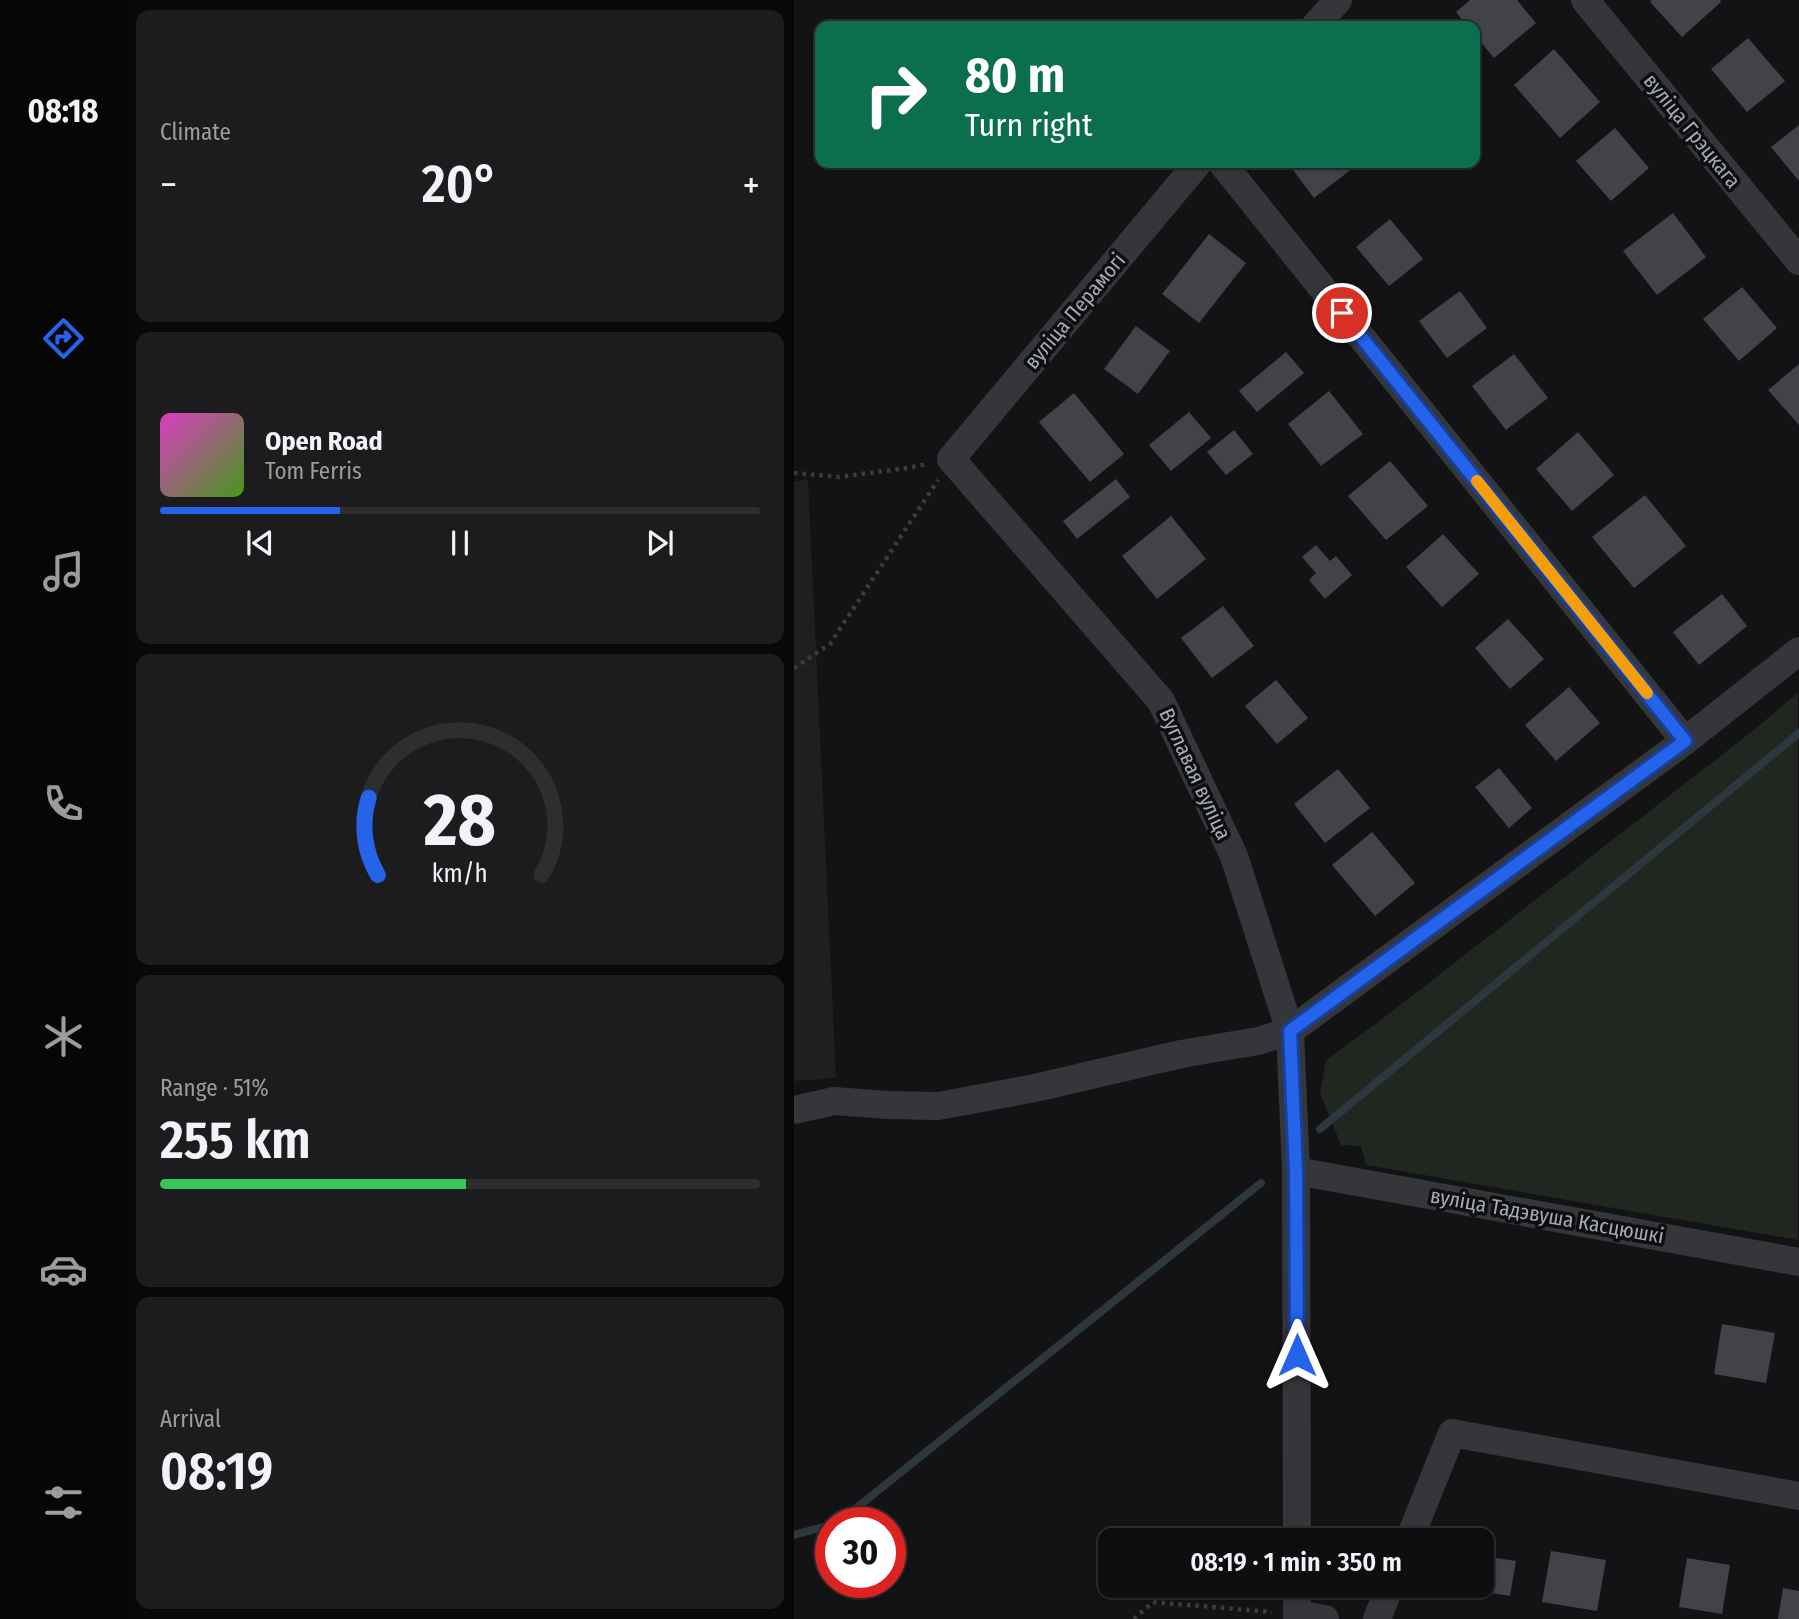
<!DOCTYPE html>
<html lang="en">
<head>
<meta charset="utf-8">
<style>
	:root { --surface:#0e0e10; --page:#1c1c1e; --text:#f1f3f6; --muted:#9b9c9f; --line:#2e2e30; --accent:#2563eb }
	body { margin:0; font-family:"Fira Sans Condensed",sans-serif; background:var(--page); color:var(--text); height:100vh; display:flex; flex-direction:column; font-size:26px; white-space:nowrap }
	* { box-sizing:border-box; margin:0 }
	p { font-size:23px; color:var(--muted) }
	.icon { flex:none; width:38px; height:38px; fill:none; stroke:currentColor; stroke-width:2; stroke-linecap:round; stroke-linejoin:round }
	.map { position:relative; flex:1; overflow:hidden }
	.side { display:flex; flex-direction:column; gap:10px; padding:10px; background:#080809; width:668px }
	.side>* { flex:none }
	.top-card { position:absolute; left:21px; top:21px; width:665px; height:147px; border-radius:14px; box-shadow:0 2px 5px #0004,0 0 0 2px var(--line); background:#0b6e4f; color:#fff; overflow:hidden }
	.speed { position:absolute; left:21px; top:1507px; display:flex; gap:14px; font-size:35px; font-weight:700; text-align:center }
	.speed>* { display:grid; place-content:center; width:91px; height:91px; border-radius:50%; background:var(--surface); box-shadow:0 2px 5px #0004,0 0 0 2px var(--line); line-height:1 }
	.speed .limit { border:10px solid #d22; background:#fff; color:#111 }
	.pin { position:absolute; display:grid; place-items:center; width:60px; height:60px; color:#fff; margin:-30px; border:4px solid #fff; border-radius:50%; box-shadow:0 2px 7px #0007 }
	.me { position:absolute; width:77px; margin:-38px; rotate:0deg; stroke-linejoin:round; filter:drop-shadow(0 0 5px #0008) }
	.turn { display:flex; align-items:center; gap:24px; height:147px; padding:0 35px; font-size:32px }
	.turn .icon { width:91px; height:91px; stroke-width:2.5 }
	.turn b { display:block; font-size:49px; line-height:60px }
	.big { font-size:52px; font-weight:600; line-height:1.1 }
	.side .tile { flex:1; display:flex; flex-direction:column; justify-content:center; gap:10px; min-width:0; padding:0 24px; border-radius:14px; background:var(--page) }
	.side .dial { align-items:center; gap:0 }
	.dial svg { height:182px; overflow:visible; fill:none; stroke:var(--line); stroke-width:7; stroke-linecap:round; text-anchor:middle }
	.dial text { fill:var(--text); stroke:none }
	.song { display:flex; align-items:center; gap:21px }
	.cover { width:84px; height:84px; border-radius:10px; background:linear-gradient(135deg,hsl(310 70% 55%),hsl(100 70% 35%)) }
	.played { height:7px; border-radius:4px; background:linear-gradient(90deg,var(--accent) 30%,var(--line) 30%) }
	.keys { display:flex; justify-content:space-around; direction:ltr }
	.heat { display:flex; justify-content:space-between; align-items:center; font-size:38px; direction:ltr }
	.charge { height:10px; border-radius:5px; background:linear-gradient(90deg,#34c759 51%,var(--line) 0) }
	.trip { position:absolute; left:304px; top:1528px; width:396px; height:70px; border-radius:14px; background:var(--surface); box-shadow:0 2px 5px #0004,0 0 0 2px var(--line); font-weight:600; line-height:70px; text-align:center }
	main { display:flex; flex:1; min-height:0 }
	.dock { display:flex; flex-direction:column; width:126px; justify-content:space-around; align-items:center; background:#060606; color:var(--muted) }
	.dock .icon { width:49px; height:49px }
	.dock .on { color:var(--accent) }
	.dock b { font-size:32px; color:var(--text) }
	.map>svg:first-child { display:block }
</style>
</head>
<body>
<main>
<nav class="dock">
<b>08:18</b>
<svg class="icon on" aria-label="directions" viewBox="0 0 24 24"><path d="M12 3l9 9-9 9-9-9zM9 14v-3h6M13 9l2 2-2 2"/></svg>
<svg class="icon" aria-label="music" viewBox="0 0 24 24"><path d="M9 18V5l10-2v13"/><circle cx="6" cy="18" r="3"/><circle cx="16" cy="16" r="3"/></svg>
<svg class="icon" aria-label="phone" viewBox="0 0 24 24"><path d="M5 4h4l2 5-3 2q2 4 5 5l2-3 5 2v4C11 20 4 13 5 4z"/></svg>
<svg class="icon" aria-label="climate" viewBox="0 0 24 24"><path d="M12 3v18M4 7l16 10M4 17L20 7"/></svg>
<svg class="icon" aria-label="car" viewBox="0 0 24 24"><path d="M5 17H2v-5l4-1 3-4h7l3 4 3 1v5h-3M9 17h6M6 11h13"/><circle cx="7" cy="17" r="2"/><circle cx="17" cy="17" r="2"/></svg>
<svg class="icon" aria-label="filters" viewBox="0 0 24 24"><path d="M4 7h16M4 17h16"/><circle cx="9" cy="7" r="2"/><circle cx="15" cy="17" r="2"/></svg>
</nav>
<section class="side">
<div class="tile"><p>Climate</p>
<div class="heat"><a>−</a><b class="big">20°</b><a>+</a></div>
</div>
<div class="tile">
<div class="song"><i class="cover"></i><div><b>Open Road</b><p>Tom Ferris</p></div></div>
<div class="played"></div>
<div class="keys"><svg class="icon" aria-label="previous" viewBox="0 0 24 24"><path d="M18 5L8 12l10 7zM5 5v14"/></svg><svg class="icon" aria-label="pause" viewBox="0 0 24 24"><path d="M8 5v14M16 5v14"/></svg><svg class="icon" aria-label="next" viewBox="0 0 24 24"><path d="M6 5l10 7-10 7zM19 5v14"/></svg></div>
</div>
<div class="tile dial"><svg viewBox="0 0 100 80">
<path d="M14 69A42 42 0 1 1 86 69"/>
<path d="M14 69A42 42 0 0 1 10 35" stroke="#2563eb"/>
<text x="50" y="56" font-size="32" font-weight="700">28</text>
<text x="50" y="72" font-size="11">km/h</text>
</svg></div>
<div class="tile"><p>Range · 51%</p><b class="big">255 km</b><div class="charge"></div></div>
<div class="tile"><p>Arrival</p><b class="big">08:19</b></div>
</section>
<div class="map">
<svg width="1005" height="1619" viewBox="0 0 1005 1619">
	<rect width="100%" height="100%" fill="#131315"/>
	<path fill="#1f1f22" d="M14,480L42,1078L0,1081V481Z"/>
	<path fill="#1f2720" d="M1004,693V1240L572,1165L567,1146L547,1145L526,1093L532,1060L587,1020L956,733Z"/>
	<g fill="none" stroke-linecap="round" stroke-linejoin="round">
		<g stroke="#2d373d" stroke-width="8">
			<path d="M526,1129L1005,733"/>
			<path d="M45,1522L467,1183"/>
			<path d="M0,1535L37,1525"/>
		</g>
	</g>
	<g fill="#424348">
		<path d="M676,0H723L742,23L700,58L681,35V26H673L662,12Z"/>
		<path d="M858,0H926L927,2L888,37L856,2Z"/>
		<path d="M954,38L991,81L953,112L917,69Z"/>
		<path d="M760,49L806,102L766,138L720,85Z"/>
		<path d="M1005,125V181L977,147Z"/>
		<path d="M821,128L855,168L817,201L782,161Z"/>
		<path d="M501,163H561L563,165L520,198L496,166Z"/>
		<path d="M879,213L912,257L863,295L829,251Z"/>
		<path d="M596,219L629,259L595,286L562,247Z"/>
		<path d="M415,234L452,263L405,323L368,294Z"/>
		<path d="M948,287L983,328L945,361L909,319Z"/>
		<path d="M666,291L693,328L653,358L625,321Z"/>
		<path d="M342,326L376,351L344,394L310,369Z"/>
		<path d="M492,352L510,373L463,412L445,391Z"/>
		<path d="M720,354L754,398L712,430L678,386Z"/>
		<path d="M1005,364V425L974,390Z"/>
		<path d="M535,391L569,434L527,466L494,424Z"/>
		<path d="M280,393L330,454L296,482L245,422Z"/>
		<path d="M395,412L417,438L377,471L355,445Z"/>
		<path d="M440,430L459,454L432,475L413,452Z"/>
		<path d="M784,432L820,475L778,511L742,469Z"/>
		<path d="M596,461L634,506L592,540L554,496Z"/>
		<path d="M322,479L336,497L283,539L269,521Z"/>
		<path d="M851,495L892,546L840,588L798,537Z"/>
		<path d="M377,516L412,559L363,599L328,556Z"/>
		<path d="M649,534L685,574L648,607L612,567Z"/>
		<path d="M522,545L536,561L542,556L558,575L531,599L515,580L522,573L508,557Z"/>
		<path d="M928,594L953,626L905,665L879,632Z"/>
		<path d="M429,606L460,646L418,678L387,638Z"/>
		<path d="M714,619L750,659L716,689L681,648Z"/>
		<path d="M482,680L514,718L483,744L451,706Z"/>
		<path d="M775,687L806,723L762,761L731,725Z"/>
		<path d="M705,768L738,808L715,828L681,787Z"/>
		<path d="M544,769L576,808L531,843L500,804Z"/>
		<path d="M578,832L621,883L581,916L538,865Z"/>
		<path d="M928,1324L981,1333L972,1383L920,1374Z"/>
		<path d="M757,1551L812,1560L803,1611L748,1602Z"/>
		<path d="M688,1556L722,1561L716,1596L673,1589L674,1586H688Z"/>
		<path d="M893,1558L936,1565L928,1614L885,1607Z"/>
		<path d="M989,1588L1005,1591V1619H984Z"/>
	</g>
	<g fill="none" stroke-linecap="round" stroke-linejoin="round">
		<g stroke="#3a3d40" stroke-width="4.5" stroke-dasharray="3.5 5" stroke-linecap="butt">
			<path d="M0,473L45,477L113,468L133,464"/>
			<path d="M0,668L36,644L144,480"/>
			<path d="M340,1619L359,1602L478,1612"/>
		</g>
		<g stroke="#343639" stroke-width="28">
			<path d="M791,0L1005,261"/>
			<path d="M521,26L544,0"/>
			<path d="M404,163L157,459L367,701L440,856L496,1031L502,1171L503,1540"/>
			<path d="M428,163L891,741"/>
			<path d="M0,1110L40,1101L94,1105L144,1106L241,1088L387,1054L464,1041L496,1031L891,741L1005,651"/>
			<path d="M502,1171L1005,1262"/>
			<path d="M615,1540L658,1433L1005,1496"/>
			<path d="M503,1586V1619"/>
			<path d="M503,1614L531,1619"/>
			<path d="M583,1619L596,1586"/>
		</g>
	</g>
	<g fill="none" stroke-linecap="round" stroke-linejoin="round">
		<defs>
			<path id="route" d="M503,1355L502,1171L496,1031L891,741L548,313"/>
		</defs>
		<use href="#route" stroke="#184099" stroke-width="18"/>
		<use href="#route" stroke="#2563eb" stroke-width="12"/>
		<path stroke="#f59e0b" stroke-width="12" d="M683,481L853,693"/>
	</g>
	<g text-anchor="middle" stroke-width="7" stroke-linejoin="round" paint-order="stroke">
		<g font-size="21" fill="#a5acb5" stroke="#0e0e10">
			<text transform="translate(898 131) rotate(51)" y="7">вуліца Грэцкага</text>
			<text transform="translate(281 311) rotate(-50)" y="7">вуліца Перамогі</text>
			<text transform="translate(401 774) rotate(65)" y="7">Вуглавая вуліца</text>
			<text transform="translate(753 1216) rotate(10)" y="7">вуліца Тадэвуша Касцюшкі</text>
		</g>
	</g>
</svg>
<div class="speed"><div class="limit">30</div></div>
<div class="pin" style="left:548px;top:313px;background:#d93025"><svg class="icon" aria-label="arrive" viewBox="0 0 24 24"><path d="M6 21V4h12l-3 4 3 4H6"/></svg></div>
<svg class="me" style="left:503px;top:1355px" viewBox="-20 -20 40 40"><path d="M0-17L14 15 0 8-14 15z" fill="#2563eb" stroke="#fff" stroke-width="4"/></svg>
<div class="trip">08:19 · 1 min · 350 m</div>
<div class="top-card">
<div class="turn"><svg class="icon" aria-label="right" viewBox="0 0 24 24"><path d="M7 20v-9h11M14 6l5 5-5 5"/></svg><div><b>80 m</b>Turn right</div></div>
</div>
</div>
</main>
</body>
</html>
